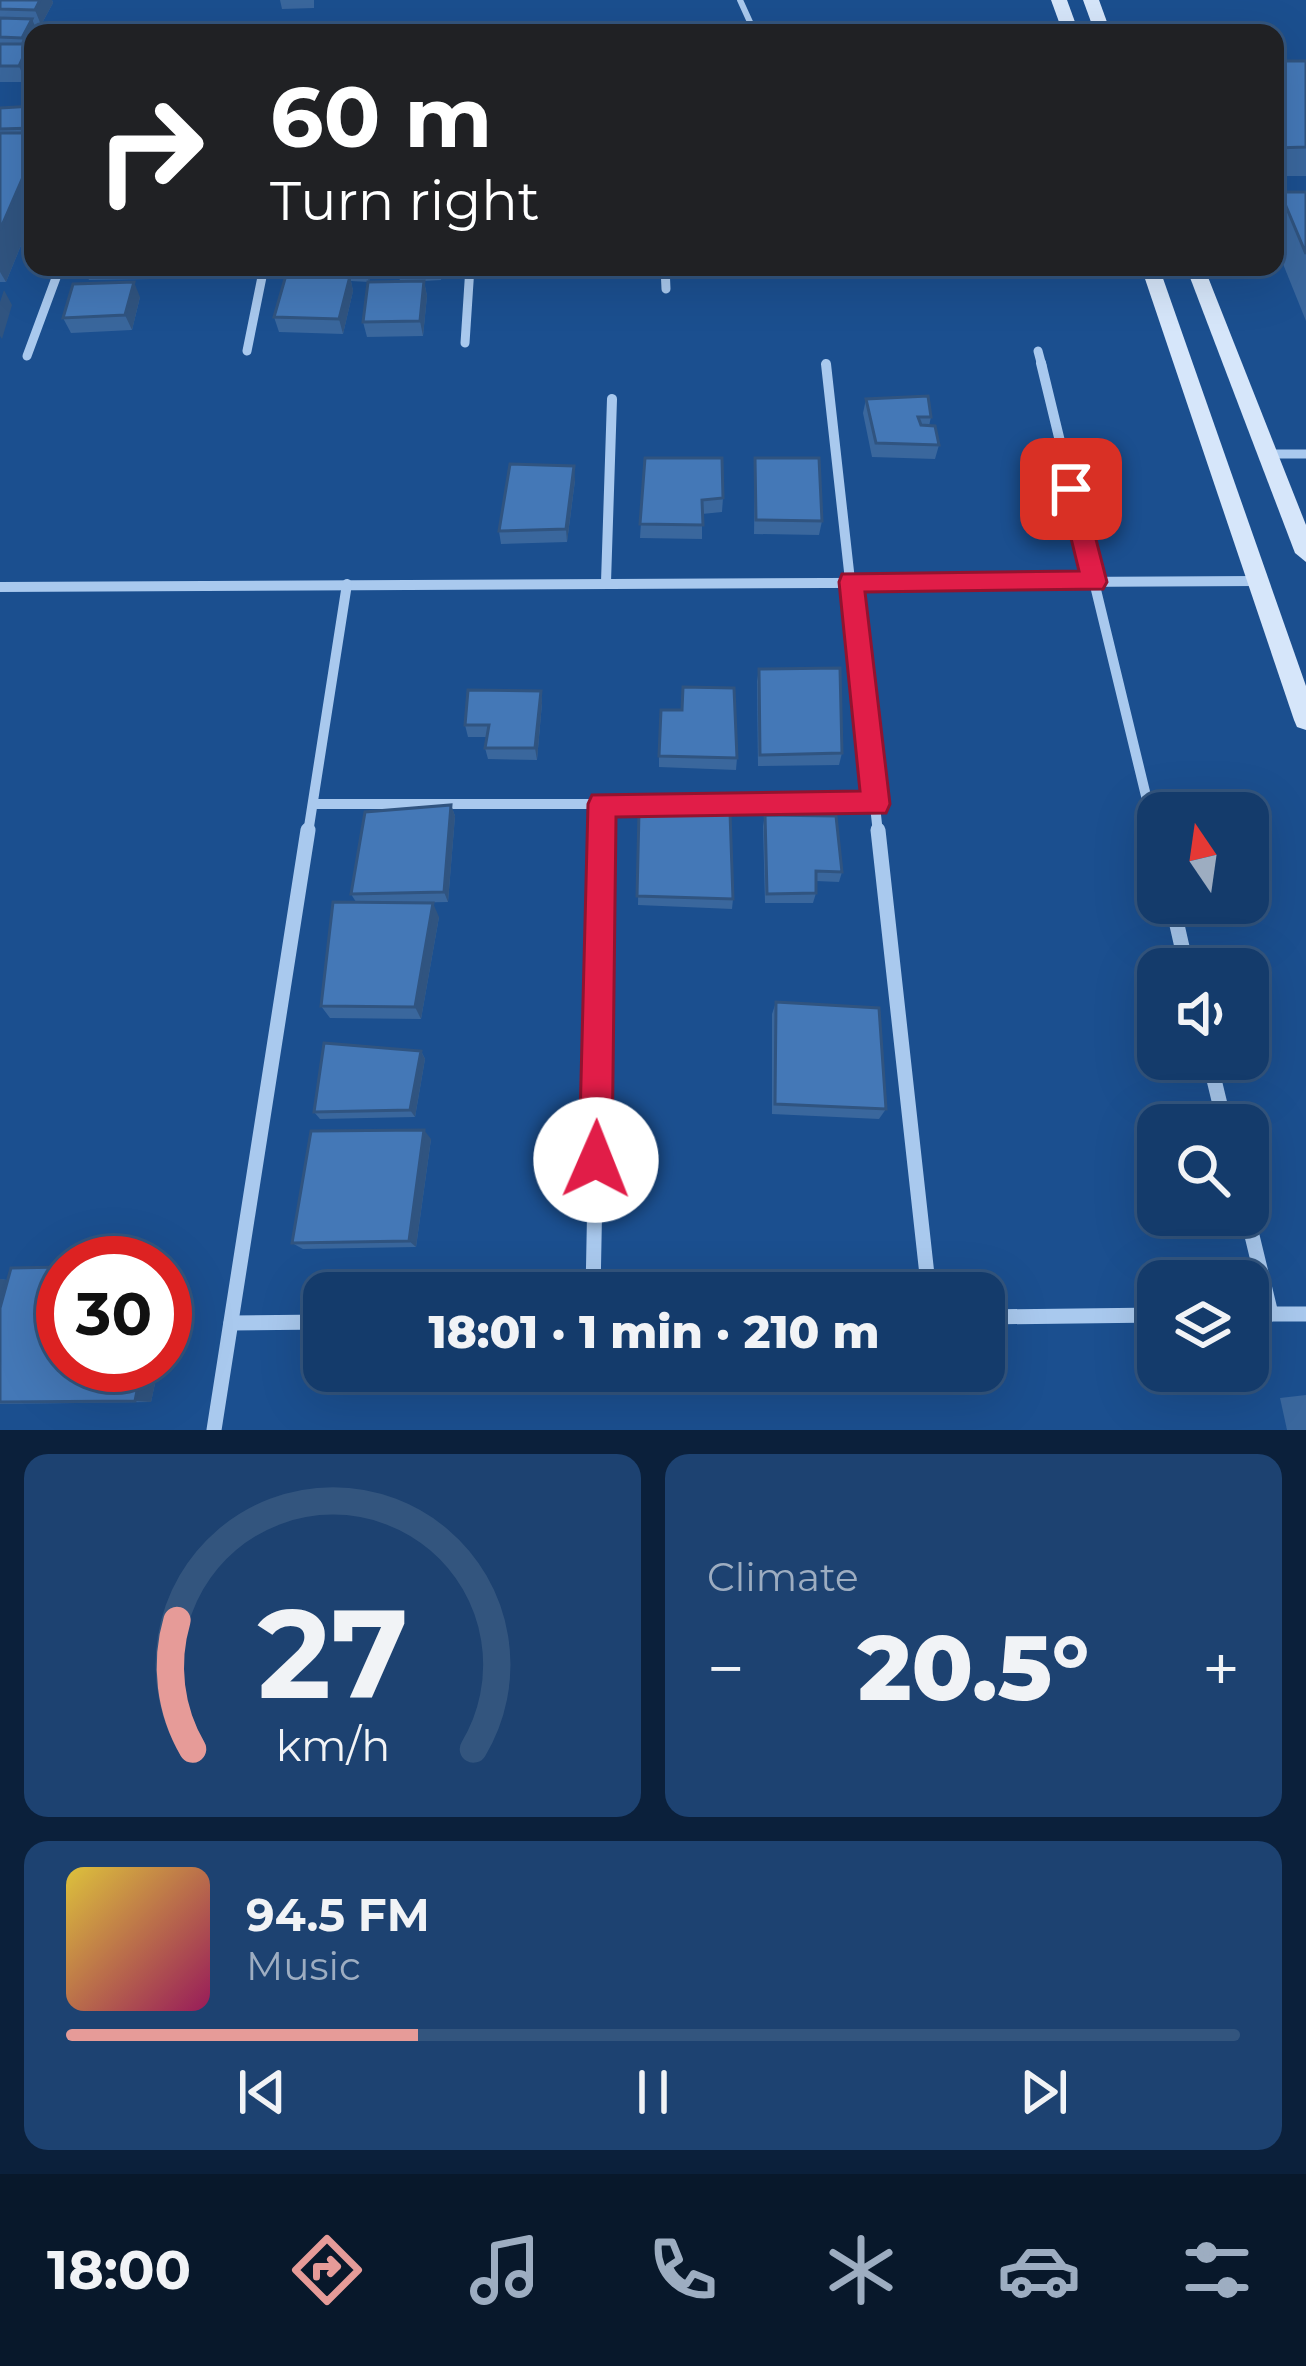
<!DOCTYPE html>
<html lang="en">
<head>
<meta charset="utf-8">
<style>
	:root { --surface:#143b6b; --page:#1d4271; --text:#f1f3f6; --muted:#9dadc1; --line:#33557e; --accent:#e69b98 }
	body { margin:0; font-family:Montserrat,sans-serif; background:var(--page); color:var(--text); height:100vh; display:flex; flex-direction:column; font-size:45px; white-space:nowrap }
	* { box-sizing:border-box; margin:0 }
	p { font-size:39px; color:var(--muted) }
	.icon { flex:none; width:66px; height:66px; fill:none; stroke:currentColor; stroke-width:2; stroke-linecap:round; stroke-linejoin:round }
	.map { position:relative; height:1430px; overflow:hidden }
	.details { display:flex; flex-direction:column; gap:24px; padding:24px; background:#0b203b; flex:1 }
	.details>* { flex:none }
	.guide { position:absolute; left:24px; top:24px; width:1260px; height:252px; border-radius:24px; box-shadow:0 12px 48px #0002,0 0 0 3px var(--line); background:#202124; color:#fff; overflow:hidden }
	.needle { width:78px; rotate:347deg }
	.controls { position:absolute; left:1137px; top:792px; display:grid; gap:24px }
	.controls a { display:grid; place-items:center; width:132px; height:132px; border-radius:24px; background:var(--surface); box-shadow:0 12px 48px #0002,0 0 0 3px var(--line); font-size:60px }
	.speed { position:absolute; left:36px; top:1236px; display:flex; gap:24px; font-size:60px; font-weight:700; text-align:center }
	.speed>* { display:grid; place-content:center; width:156px; height:156px; border-radius:50%; background:var(--surface); box-shadow:0 12px 48px #0002,0 0 0 3px var(--line); line-height:1 }
	.speed .limit { border:18px solid #d22; background:#fff; color:#111 }
	.pin { position:absolute; display:grid; place-items:center; width:102px; height:102px; color:#fff; margin:-51px; border-radius:24px; box-shadow:0 6px 18px #0006 }
	.me { position:absolute; width:132px; margin:-66px; rotate:1deg; stroke-linejoin:round; filter:drop-shadow(0 0 9px #0008) }
	.turn { display:flex; align-items:center; gap:42px; height:252px; padding:0 48px; font-size:54px }
	.turn .icon { width:156px; height:156px; stroke-width:2.5 }
	.turn b { display:block; font-size:84px; line-height:102px }
	.big { font-size:90px; font-weight:800; line-height:1.1 }
	.details .card { flex:1; display:flex; flex-direction:column; justify-content:center; gap:18px; min-width:0; padding:0 42px; border-radius:24px; background:var(--page) }
	.details .dial { align-items:center; gap:0 }
	.dial svg { height:312px; overflow:visible; fill:none; stroke:var(--line); stroke-width:7; stroke-linecap:round; text-anchor:middle }
	.dial text { fill:var(--text); stroke:none }
	.song { display:flex; align-items:center; gap:36px }
	.cover { width:144px; height:144px; border-radius:18px; background:linear-gradient(135deg,hsl(50 70% 55%),hsl(330 70% 35%)) }
	.played { height:12px; border-radius:6px; background:linear-gradient(90deg,var(--accent) 30%,var(--line) 30%) }
	.keys { display:flex; justify-content:space-around; direction:ltr }
	.heat { display:flex; justify-content:space-between; align-items:center; font-size:66px; direction:ltr }
	.details .tiles { flex:1; display:grid; gap:24px; grid-template-columns:1fr 1fr }
	.card:last-child { grid-column:span 2 }
	.trip { position:absolute; left:303px; top:1272px; width:702px; height:120px; border-radius:24px; background:var(--surface); box-shadow:0 12px 48px #0002,0 0 0 3px var(--line); font-weight:800; line-height:120px; text-align:center }
	.tabs { display:flex; height:192px; justify-content:space-around; align-items:center; background:#08182b; color:var(--muted) }
	.tabs .icon { width:84px; height:84px }
	.tabs .selected { color:var(--accent) }
	.tabs b { font-size:54px; color:var(--text) }
	.map>svg:first-child { display:block }
</style>
</head>
<body>
<div class="map">
<svg width="1306" height="1430" viewBox="0 0 1306 1430">
	<rect width="100%" height="100%" fill="#1b4f8f"/>
	<g fill="none" stroke-linecap="round" stroke-linejoin="round">
		<path stroke="#a9c9ee" stroke-width="6" d="M740,0L755,33"/>
		<path stroke="#a9c9ee" stroke-width="9" d="M1269,454H1306"/>
		<g stroke="#a9c9ee" stroke-width="9">
			<path d="M665,267L666,289"/>
			<path d="M465,343L470,267"/>
			<path d="M247,351L264,267"/>
			<path d="M1038,351L1042,366"/>
			<path d="M27,356L60,267"/>
		</g>
		<g stroke="#a9c9ee" stroke-width="10">
			<path d="M1041,363L1155,833"/>
			<path d="M826,364L878,833"/>
			<path d="M606,582L612,399"/>
			<path d="M0,587L1257,581"/>
			<path d="M313,804H876"/>
			<path d="M308,833L347,584"/>
			<path d="M601,833L602,804"/>
		</g>
		<g stroke="#a9c9ee" stroke-width="15">
			<path d="M878,830L929,1293"/>
			<path d="M1154,830L1158,847"/>
			<path d="M1172,903L1187,969"/>
			<path d="M1209,1059L1225,1125"/>
			<path d="M1247,1215L1271,1314"/>
			<path d="M593,1293L602,830"/>
			<path d="M1248,1314H1306"/>
			<path d="M984,1317L1158,1315"/>
			<path d="M231,1323L324,1322"/>
			<path d="M214,1430L308,830"/>
		</g>
		<g fill="#d6e6fa" fill-rule="evenodd">
			<path d="M1051,0H1067L1079,33H1063Z"/>
			<path d="M1083,0H1099L1111,33H1095Z"/>
			<path d="M1141,267H1159L1306,686V730L1297,727L1294,720Z"/>
			<path d="M1186,267H1204L1306,525V562L1295,553Z"/>
		</g>
	</g>
	<g fill="#3a679d">
		<path d="M0,0H52L53,3L41,25H34L31,48L33,66L26,82H0Z"/>
		<path d="M280,0H314V8L282,9Z"/>
		<rect x="1275" y="61" width="31" height="115"/>
		<path d="M33,106V216L6,282H0V108Z"/>
		<path d="M1280,192H1306V321L1275,244V201Z"/>
		<path d="M83,267H155L152,279L89,280Z"/>
		<path d="M190,267H235L232,278L195,279Z"/>
		<path d="M287,267H373L369,282L351,281L353,291L343,334L279,332L274,317L289,275Z"/>
		<path d="M397,267H442L441,280L424,281L427,296L423,336L367,337L363,322L400,281Z"/>
		<path d="M491,267H548V272L492,273Z"/>
		<path d="M140,297L132,330L71,333L63,318Z"/>
		<path d="M866,399L931,417L929,426L939,445L935,459L872,457L863,413Z"/>
		<path d="M645,458L723,498L722,512L702,514V539L640,538Z"/>
		<path d="M755,458L822,521L819,535L754,534Z"/>
		<path d="M575,480L567,542L501,544L499,531Z"/>
		<path d="M759,669L842,753L839,765L758,766L757,681Z"/>
		<path d="M541,691L542,703L537,760L488,759L485,748L487,737H468L465,725Z"/>
		<path d="M659,756L737,758L736,770L659,767Z"/>
		<path d="M451,805L455,816L448,902L400,903L439,917L421,1019L330,1018L321,1006L356,902L351,894Z"/>
		<path d="M639,812L733,899L732,909L638,905Z"/>
		<path d="M765,815L842,872L839,882L816,881V893L813,903H765L763,826Z"/>
		<path d="M776,1002L886,1109L879,1119L772,1114V1014Z"/>
		<path d="M421,1051L425,1059L415,1117L320,1119L314,1112Z"/>
		<path d="M431,1139L416,1247L303,1249L292,1243Z"/>
		<path d="M0,1279L7,1280L63,1365H159L151,1402L0,1404Z"/>
		<path d="M1306,1395V1430H1287L1280,1398Z"/>
	</g>
	<g fill="#305480">
		<path d="M40,0H52L53,3L41,25L35,10Z"/>
		<path d="M32,19L38,33H33L31,48L33,66L26,82L19,66L27,49L22,38Z"/>
		<path d="M33,154V216L6,282L0,272V230Z"/>
		<path d="M147,267H155L152,279Z"/>
		<path d="M365,267H373L369,282Z"/>
		<path d="M350,276L353,291L343,334L339,319Z"/>
		<path d="M424,281L427,296L423,336L420,321Z"/>
		<path d="M134,282L140,297L132,330L125,315Z"/>
		<path d="M4,290L12,305L2,339L0,336V302Z"/>
		<path d="M574,466L575,480L567,542L566,529Z"/>
		<path d="M541,691L542,703L537,760L535,748Z"/>
		<path d="M451,805L455,816L448,902L444,892Z"/>
		<path d="M433,903L439,917L421,1019L415,1007Z"/>
		<path d="M421,1051L425,1059L415,1117L410,1110Z"/>
		<path d="M424,1130L431,1139L416,1247L409,1241Z"/>
		<path d="M165,1267L178,1272L165,1335Z"/>
		<path d="M0,1279L7,1280L0,1310Z"/>
		<path d="M142,1365H159L151,1402L135,1401Z"/>
	</g>
	<g fill="#4478b7" stroke="#305480" stroke-width="3">
		<path d="M0,0H40L35,10L0,9Z"/>
		<path d="M0,18L32,19L22,38L0,37Z"/>
		<path d="M0,44H29L19,66H0Z"/>
		<path d="M1275,61H1306V147L1275,148Z"/>
		<path d="M33,106V128L0,129V108Z"/>
		<path d="M0,133H33V154L0,230Z"/>
		<path d="M1280,192H1306V254Z"/>
		<path d="M286,275L350,276L339,319L274,317Z"/>
		<path d="M424,281L420,321L363,322L368,282Z"/>
		<path d="M134,282L125,315L63,318L73,284Z"/>
		<path d="M928,396L931,417H918L921,425L935,426L939,445L876,443L866,399Z"/>
		<path d="M645,458H722L723,498L702,500L703,525L640,524Z"/>
		<path d="M755,458H819L822,521L756,520Z"/>
		<path d="M510,464L574,466L566,529L499,531Z"/>
		<path d="M840,668L842,753L760,755L759,669Z"/>
		<path d="M683,687L734,688L737,758L659,756L661,710H682Z"/>
		<path d="M468,690L541,691L535,748H485L489,725H465Z"/>
		<path d="M451,805L444,892L351,894L365,812Z"/>
		<path d="M639,812H730L733,899L637,896Z"/>
		<path d="M765,815L836,816L842,872L816,871V893L767,894Z"/>
		<path d="M333,902L433,903L415,1007L321,1006Z"/>
		<path d="M776,1002L879,1008L886,1109L775,1104Z"/>
		<path d="M324,1043L421,1051L410,1110L314,1112Z"/>
		<path d="M424,1130L409,1241L292,1243L311,1131Z"/>
		<path d="M63,1267V1365H142L135,1401L0,1402V1308L11,1268Z"/>
	</g>
	<path fill="#e11d48" stroke="#92132f" stroke-width="3" d="M1071,480L1083,489L1107,582L1103,589L865,592L890,804L886,813L616,817L612,1160L608,1171L596,1176L584,1171L579,1160L588,804L592,795L860,791L839,582L842,574L1079,571L1059,489Z"/>
</svg>
<div class="controls">
<a><svg class="needle" viewBox="-14 -14 28 28"><path d="M0-13l5 13h-10z" fill="#e53935"/><path d="M0 13l5-13h-10z" fill="#9dadc1"/></svg></a>
<a><svg class="icon" aria-label="sound" viewBox="0 0 24 24"><path d="M4 9h4l5-4v14l-5-4H4zM17 9q2 3 0 6"/></svg></a>
<a><svg class="icon" aria-label="search" viewBox="0 0 24 24"><circle cx="10" cy="10" r="6"/><path d="M15 15l6 6"/></svg></a>
<a><svg class="icon" aria-label="layers" viewBox="0 0 24 24"><path d="M12 4l9 5-9 5-9-5zM3 14l9 5 9-5"/></svg></a>
</div>
<div class="speed"><div class="limit">30</div></div>
<div class="pin" style="left:1071px;top:489px;background:#d93025"><svg class="icon" aria-label="arrive" viewBox="0 0 24 24"><path d="M6 21V4h12l-3 4 3 4H6"/></svg></div>
<svg class="me" style="left:596px;top:1160px" viewBox="-20 -20 40 40"><circle r="19" fill="#fff"/><path d="M0-13L10 11 0 6-10 11z" fill="#e11d48"/></svg>
<div class="trip">18:01 · 1 min · 210 m</div>
<div class="guide">
<div class="turn"><svg class="icon" aria-label="right" viewBox="0 0 24 24"><path d="M7 20v-9h11M14 6l5 5-5 5"/></svg><div><b>60 m</b>Turn right</div></div>
</div>
</div>
<section class="details">
<div class="tiles">
<div class="card dial"><svg viewBox="0 0 100 80">
<path d="M14 69A42 42 0 1 1 86 69"/>
<path d="M14 69A42 42 0 0 1 10 36" stroke="#e69b98"/>
<text x="50" y="56" font-size="32" font-weight="700">27</text>
<text x="50" y="72" font-size="11">km/h</text>
</svg></div>
<div class="card"><p>Climate</p>
<div class="heat"><a>−</a><b class="big">20.5°</b><a>+</a></div>
</div>
<div class="card">
<div class="song"><i class="cover"></i><div><b>94.5 FM</b><p>Music</p></div></div>
<div class="played"></div>
<div class="keys"><svg class="icon" aria-label="previous" viewBox="0 0 24 24"><path d="M18 5L8 12l10 7zM5 5v14"/></svg><svg class="icon" aria-label="pause" viewBox="0 0 24 24"><path d="M8 5v14M16 5v14"/></svg><svg class="icon" aria-label="next" viewBox="0 0 24 24"><path d="M6 5l10 7-10 7zM19 5v14"/></svg></div>
</div>
</div>
</section>
<nav class="tabs">
<b>18:00</b>
<svg class="icon selected" aria-label="directions" viewBox="0 0 24 24"><path d="M12 3l9 9-9 9-9-9zM9 14v-3h6M13 9l2 2-2 2"/></svg>
<svg class="icon" aria-label="music" viewBox="0 0 24 24"><path d="M9 18V5l10-2v13"/><circle cx="6" cy="18" r="3"/><circle cx="16" cy="16" r="3"/></svg>
<svg class="icon" aria-label="phone" viewBox="0 0 24 24"><path d="M5 4h4l2 5-3 2q2 4 5 5l2-3 5 2v4C11 20 4 13 5 4z"/></svg>
<svg class="icon" aria-label="climate" viewBox="0 0 24 24"><path d="M12 3v18M4 7l16 10M4 17L20 7"/></svg>
<svg class="icon" aria-label="car" viewBox="0 0 24 24"><path d="M5 17H2v-5l4-1 3-4h7l3 4 3 1v5h-3M9 17h6M6 11h13"/><circle cx="7" cy="17" r="2"/><circle cx="17" cy="17" r="2"/></svg>
<svg class="icon" aria-label="filters" viewBox="0 0 24 24"><path d="M4 7h16M4 17h16"/><circle cx="9" cy="7" r="2"/><circle cx="15" cy="17" r="2"/></svg>
</nav>
</body>
</html>
